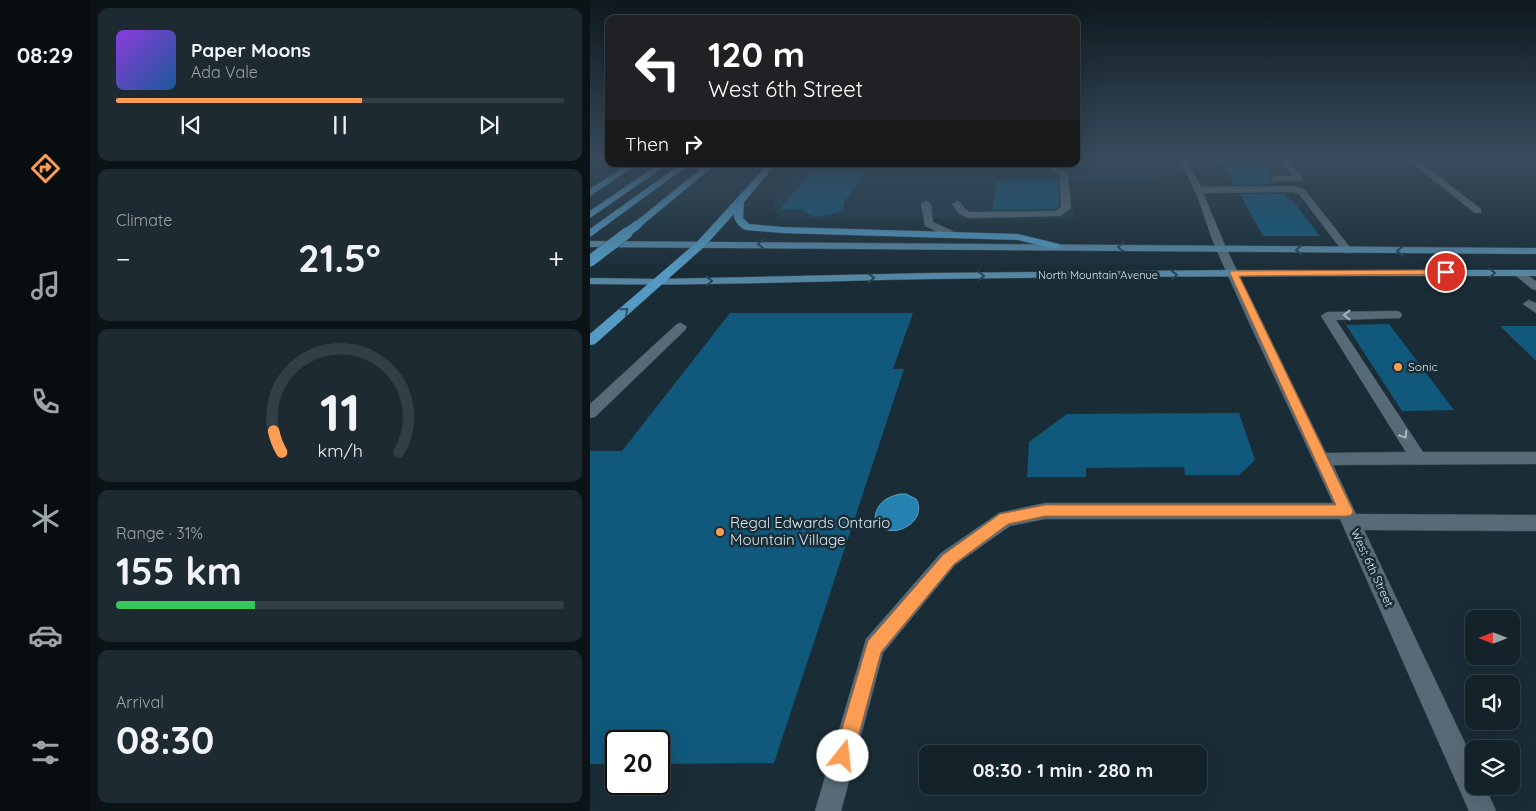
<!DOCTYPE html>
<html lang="en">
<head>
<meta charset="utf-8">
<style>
	:root { --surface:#142229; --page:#1d2a31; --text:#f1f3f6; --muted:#9da4a8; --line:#333f46; --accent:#fd9d54 }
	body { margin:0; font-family:Quicksand,sans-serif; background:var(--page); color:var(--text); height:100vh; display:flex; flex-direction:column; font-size:19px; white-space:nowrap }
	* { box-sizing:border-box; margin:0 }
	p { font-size:16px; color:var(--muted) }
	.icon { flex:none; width:28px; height:28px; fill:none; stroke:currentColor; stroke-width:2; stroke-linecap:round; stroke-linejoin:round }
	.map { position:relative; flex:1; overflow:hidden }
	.side { display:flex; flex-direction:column; gap:8px; padding:8px; background:#0b1317; width:500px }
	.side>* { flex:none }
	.banner { position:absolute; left:15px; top:15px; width:475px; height:152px; border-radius:10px; box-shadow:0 5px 20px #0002,0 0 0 1px var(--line); background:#202124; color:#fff; overflow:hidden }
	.needle { width:32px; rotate:270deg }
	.tools { position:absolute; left:875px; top:610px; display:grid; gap:10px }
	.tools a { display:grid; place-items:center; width:55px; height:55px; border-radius:10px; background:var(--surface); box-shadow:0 5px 20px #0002,0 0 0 1px var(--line); font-size:25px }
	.speed { position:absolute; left:15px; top:730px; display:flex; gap:10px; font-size:25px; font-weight:700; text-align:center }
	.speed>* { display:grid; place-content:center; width:65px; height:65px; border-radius:50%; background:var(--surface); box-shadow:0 5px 20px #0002,0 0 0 1px var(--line); line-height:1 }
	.speed .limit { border:2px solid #111; border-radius:8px; background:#fff; color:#111 }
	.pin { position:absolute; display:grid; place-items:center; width:42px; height:42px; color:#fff; margin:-21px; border:2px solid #fff; border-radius:50%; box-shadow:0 1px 5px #0007 }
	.me { position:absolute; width:55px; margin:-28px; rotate:16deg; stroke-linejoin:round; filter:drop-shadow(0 0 4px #0008) }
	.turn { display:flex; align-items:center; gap:18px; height:105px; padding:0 20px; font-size:22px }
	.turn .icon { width:65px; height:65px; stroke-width:2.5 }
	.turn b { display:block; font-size:35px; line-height:42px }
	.then { display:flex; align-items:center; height:48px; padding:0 20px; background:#0003; gap:10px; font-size:19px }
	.big { font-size:38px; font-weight:700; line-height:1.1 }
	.side .tile { flex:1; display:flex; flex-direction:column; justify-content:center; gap:8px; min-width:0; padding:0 18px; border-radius:10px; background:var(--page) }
	.side .dial { align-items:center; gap:0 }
	.dial svg { height:130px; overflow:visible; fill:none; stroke:var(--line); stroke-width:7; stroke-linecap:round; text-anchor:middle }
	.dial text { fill:var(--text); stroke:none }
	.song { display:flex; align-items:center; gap:15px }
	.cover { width:60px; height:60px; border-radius:8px; background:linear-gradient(135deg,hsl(270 70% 55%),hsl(210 70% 35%)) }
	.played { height:5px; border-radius:2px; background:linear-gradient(90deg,var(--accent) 55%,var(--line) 55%) }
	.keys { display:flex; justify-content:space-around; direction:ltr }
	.heat { display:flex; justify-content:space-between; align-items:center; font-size:28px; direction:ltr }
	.charge { height:8px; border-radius:4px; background:linear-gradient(90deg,#34c759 31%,var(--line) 0) }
	.trip { position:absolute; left:329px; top:745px; width:288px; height:50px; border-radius:10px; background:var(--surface); box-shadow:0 5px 20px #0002,0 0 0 1px var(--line); font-weight:700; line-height:50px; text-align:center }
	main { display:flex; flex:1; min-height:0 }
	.dock { display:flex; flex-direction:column; width:90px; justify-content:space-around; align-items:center; background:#080e10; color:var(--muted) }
	.dock .icon { width:35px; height:35px }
	.dock .selected { color:var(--accent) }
	.dock b { font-size:22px; color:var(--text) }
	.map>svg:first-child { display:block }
</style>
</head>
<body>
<main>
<nav class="dock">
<b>08:29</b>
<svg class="icon selected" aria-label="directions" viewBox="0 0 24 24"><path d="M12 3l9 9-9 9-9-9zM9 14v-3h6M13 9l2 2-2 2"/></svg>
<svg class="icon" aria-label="music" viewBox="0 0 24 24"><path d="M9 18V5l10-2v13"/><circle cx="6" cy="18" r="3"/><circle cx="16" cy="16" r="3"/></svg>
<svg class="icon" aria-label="phone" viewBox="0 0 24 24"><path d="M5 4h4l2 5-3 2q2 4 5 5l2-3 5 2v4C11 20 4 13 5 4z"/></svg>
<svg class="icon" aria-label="climate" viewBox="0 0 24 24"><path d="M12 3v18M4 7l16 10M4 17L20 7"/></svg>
<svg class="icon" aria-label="car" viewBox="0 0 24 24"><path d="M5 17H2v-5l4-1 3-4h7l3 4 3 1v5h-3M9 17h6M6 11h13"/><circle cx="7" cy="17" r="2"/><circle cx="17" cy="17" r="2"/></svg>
<svg class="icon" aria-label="filters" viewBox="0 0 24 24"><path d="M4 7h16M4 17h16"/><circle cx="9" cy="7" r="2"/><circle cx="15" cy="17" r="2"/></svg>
</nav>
<section class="side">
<div class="tile">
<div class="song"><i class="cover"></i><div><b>Paper Moons</b><p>Ada Vale</p></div></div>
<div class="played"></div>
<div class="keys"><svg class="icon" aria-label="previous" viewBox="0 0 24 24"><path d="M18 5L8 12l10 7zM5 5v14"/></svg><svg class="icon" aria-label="pause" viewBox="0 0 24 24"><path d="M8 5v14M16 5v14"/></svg><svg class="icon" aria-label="next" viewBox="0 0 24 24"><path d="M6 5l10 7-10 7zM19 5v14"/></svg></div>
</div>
<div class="tile"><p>Climate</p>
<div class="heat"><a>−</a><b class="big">21.5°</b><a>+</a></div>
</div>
<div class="tile dial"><svg viewBox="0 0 100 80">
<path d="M14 69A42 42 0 1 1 86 69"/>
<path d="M14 69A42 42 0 0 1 9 56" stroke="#fd9d54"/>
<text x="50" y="56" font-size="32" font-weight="700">11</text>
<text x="50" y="72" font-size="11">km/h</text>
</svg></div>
<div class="tile"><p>Range · 31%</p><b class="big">155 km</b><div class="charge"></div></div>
<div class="tile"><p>Arrival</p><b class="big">08:30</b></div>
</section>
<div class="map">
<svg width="946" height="811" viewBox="0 0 946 811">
	<rect width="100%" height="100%" fill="#1a2d37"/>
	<path fill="#1d3744" d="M486,158H561L569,180L479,181L485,219H188L183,204L208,164H486Z"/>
	<path fill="#2481b0" stroke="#5b9fc2" d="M310,494H316L326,499C340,524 294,545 285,518C286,504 296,497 310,494Z"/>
	<g fill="#10597c">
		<path d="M629,158H669L682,176L680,179L681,182L688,184L645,185Z"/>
		<path d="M228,164H280L255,201L253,210L247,213L225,217L218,214L212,209H190Z"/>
		<path d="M408,180H468L469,206L464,209L402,210Z"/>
		<path d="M650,194H695L700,201H703L730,236H673Z"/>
		<path d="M140,313H323L303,369H314L184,763L69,764V741H26V764H0V451H32Z"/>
		<path d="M799,324L864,410L812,411L756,325Z"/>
		<path d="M910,326H946V361Z"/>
		<path d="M649,413L665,460L649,475H595L594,467L496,468V477H437L439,442L477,414Z"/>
	</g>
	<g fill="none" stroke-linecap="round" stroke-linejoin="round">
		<defs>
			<g id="minor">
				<path d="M585,158H594L597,160L611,187L704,186L715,190L763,251L762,253H754L709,194L703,192L613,193L637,250L736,453L816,452L731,316L737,312L806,311L810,312L812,315L810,318L746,320L833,452H946V464L743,465L766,514L946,515V531L774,530L884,762V786H895L906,811H879L750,519H455L420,526L365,565L293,653L251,811H225L276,639L351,553L409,513L455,503H743C705,419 664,336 627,251C614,221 607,182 585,158Z"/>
				<path d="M688,158H696L712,177V181H683L682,179L686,176H703Z"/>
				<path d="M816,158H825L891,209V213H885Z"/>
				<path d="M461,167L476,170L478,175L481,208L470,216L378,218L368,213L362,204L367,201L370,202L375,209L380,212L465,211L471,207L470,175L461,171Z"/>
				<path d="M336,201L341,204L343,222L367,233V237H359L335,226L331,204Z"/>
				<path d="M929,270L946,281V290L942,289L925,275L923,273L925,271Z"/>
				<path d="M939,300L946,303V313L933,304Z"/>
				<path d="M91,323L97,327L95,330L5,417L0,418V404L87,324Z"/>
			</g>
			<g id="major">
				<path d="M0,241L946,248V254L0,247Z"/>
				<path d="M644,270H946V276C745,276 543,276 342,279C228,281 114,286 0,284V278L70,279L342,273Z"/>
			</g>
			<g id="highway">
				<path d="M39,164H48L0,196V189Z"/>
				<path d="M69,164H78L0,218V211Z"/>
				<path d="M91,164H100L0,237V229Z"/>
				<path d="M117,164H126L50,227H44V223Z"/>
				<path d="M178,164H186L154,202L153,218L159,224L193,227L428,234L469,244L470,246L465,249L428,240L193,233L156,230C150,228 143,220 144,214L115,246L5,344L0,345V334L107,242Z"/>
			</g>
		</defs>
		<use href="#minor" stroke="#3c4b54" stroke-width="1"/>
		<use href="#major" stroke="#3c4b54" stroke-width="1"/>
		<use href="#highway" stroke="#3c4b54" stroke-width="1"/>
		<use href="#minor" fill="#576b77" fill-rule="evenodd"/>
		<use href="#major" fill="#5587a5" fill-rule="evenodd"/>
		<use href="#highway" fill="#549ac3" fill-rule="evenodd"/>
		<defs>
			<path id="highway-bridge-far1" d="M35,234L47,225"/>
			<path id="highway-bridge" d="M0,261L37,233"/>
		</defs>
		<use href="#highway-bridge-far1" stroke="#3c4b54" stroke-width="9" stroke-linecap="butt"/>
		<use href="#highway-bridge" stroke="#3c4b54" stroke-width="12" stroke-linecap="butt"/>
		<use href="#highway-bridge-far1" stroke="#549ac3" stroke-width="9"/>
		<use href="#highway-bridge" stroke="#549ac3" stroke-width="11"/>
	</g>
	<defs><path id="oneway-chevron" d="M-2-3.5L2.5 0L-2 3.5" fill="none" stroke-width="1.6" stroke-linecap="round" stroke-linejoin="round" transform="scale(1.25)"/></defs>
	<g stroke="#294452">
		<use href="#oneway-chevron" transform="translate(171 244) rotate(-179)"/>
		<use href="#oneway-chevron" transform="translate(531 247) rotate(-179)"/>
		<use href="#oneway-chevron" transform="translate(709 250) rotate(-180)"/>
		<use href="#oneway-chevron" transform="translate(810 251) rotate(-180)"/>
		<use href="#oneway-chevron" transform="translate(902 273)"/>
		<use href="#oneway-chevron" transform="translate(584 275)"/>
		<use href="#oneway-chevron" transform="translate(391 276)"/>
		<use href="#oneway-chevron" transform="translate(281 278) rotate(-2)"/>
		<use href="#oneway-chevron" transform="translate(119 281) rotate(-1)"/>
	</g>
	<use stroke="#2e5368" href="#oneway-chevron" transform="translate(35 311) rotate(-41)"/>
	<g stroke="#a6b5be">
		<use href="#oneway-chevron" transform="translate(757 315) rotate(180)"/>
		<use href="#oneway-chevron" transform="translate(814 435) rotate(57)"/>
	</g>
	<linearGradient id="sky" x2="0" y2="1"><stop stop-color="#0e191e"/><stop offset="0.58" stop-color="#384c5e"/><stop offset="1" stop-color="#384c5e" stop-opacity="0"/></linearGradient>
	<rect width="946" height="272" fill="url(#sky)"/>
	<path fill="#fd9d54" stroke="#a46637" d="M856,270L861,272L859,274L649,276L763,511L761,515L756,516H455L418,524L364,564L291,652L263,756L260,763L253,766L246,763L244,756L278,641L353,555L410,514L455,505H746L640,273L641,271Z"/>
	<g fill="#fd9d54" stroke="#1a2d37" stroke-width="2">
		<circle cx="808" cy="367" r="5"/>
		<circle cx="130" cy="532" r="5"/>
	</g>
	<g text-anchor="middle" stroke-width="5" stroke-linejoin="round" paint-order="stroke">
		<g font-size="11" fill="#dae6ed" stroke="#1a2d37">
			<text x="508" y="279">North Mountain Avenue</text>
		</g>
		<g font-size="12" fill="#dae6ed" stroke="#1a2d37" text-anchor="start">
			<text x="818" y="371">Sonic</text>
		</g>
		<g font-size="12" fill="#dae6ed" stroke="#1a2d37">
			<text transform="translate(782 568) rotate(65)" y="4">West 6th Street</text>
		</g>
		<g font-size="15" fill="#dae6ed" stroke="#1a2d37" text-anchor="start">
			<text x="140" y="528">Regal Edwards Ontario<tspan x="140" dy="17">Mountain Village</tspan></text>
		</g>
	</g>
</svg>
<div class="tools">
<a><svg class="needle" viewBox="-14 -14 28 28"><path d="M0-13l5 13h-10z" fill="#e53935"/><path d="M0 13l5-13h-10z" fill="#9da4a8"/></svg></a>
<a><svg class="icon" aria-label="sound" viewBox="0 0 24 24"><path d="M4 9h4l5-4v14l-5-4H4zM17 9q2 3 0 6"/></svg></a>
<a><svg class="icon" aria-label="layers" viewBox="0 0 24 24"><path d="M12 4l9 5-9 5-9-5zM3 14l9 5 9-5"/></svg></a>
</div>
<div class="speed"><div class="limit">20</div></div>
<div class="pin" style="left:856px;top:272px;background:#d93025"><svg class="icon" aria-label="arrive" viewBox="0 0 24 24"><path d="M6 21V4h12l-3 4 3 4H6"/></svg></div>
<svg class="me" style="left:253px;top:756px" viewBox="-20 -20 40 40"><circle r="19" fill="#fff"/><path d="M0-13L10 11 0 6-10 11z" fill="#fd9d54"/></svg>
<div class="trip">08:30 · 1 min · 280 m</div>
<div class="banner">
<div class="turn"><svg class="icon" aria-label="left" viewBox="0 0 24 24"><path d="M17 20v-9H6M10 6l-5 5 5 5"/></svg><div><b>120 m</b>West 6th Street</div></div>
<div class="then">Then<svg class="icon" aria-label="right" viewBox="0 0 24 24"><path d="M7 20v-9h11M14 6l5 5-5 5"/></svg></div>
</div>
</div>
</main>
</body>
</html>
